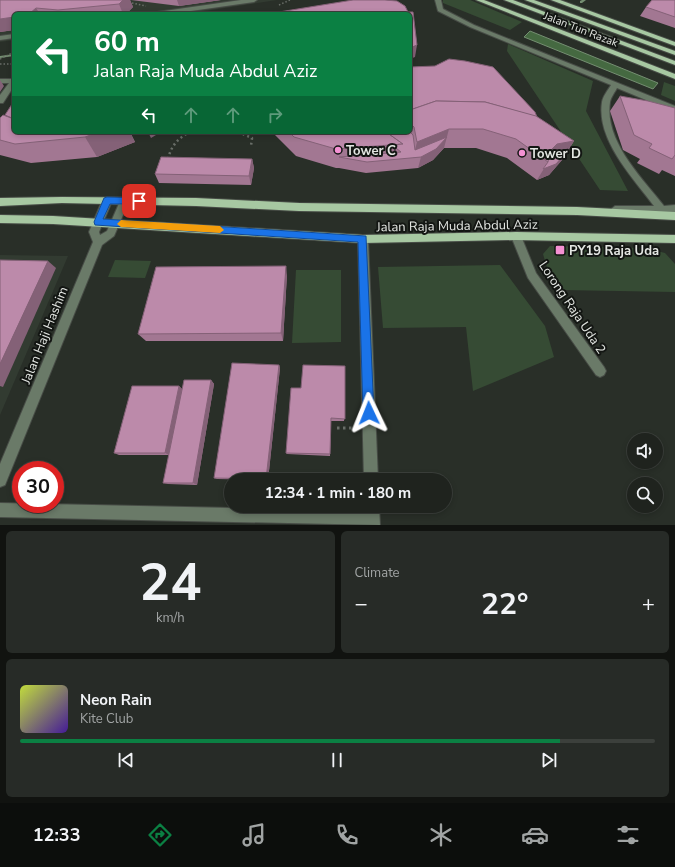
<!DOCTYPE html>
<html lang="en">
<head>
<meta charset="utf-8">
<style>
	:root { --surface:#1f231e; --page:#272b27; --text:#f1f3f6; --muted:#a1a4a4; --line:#3c403c; --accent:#0b8043 }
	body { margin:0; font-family:"Nunito Sans",sans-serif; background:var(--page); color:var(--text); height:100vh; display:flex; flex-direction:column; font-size:15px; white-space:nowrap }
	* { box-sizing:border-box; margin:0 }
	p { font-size:13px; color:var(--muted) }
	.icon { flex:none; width:22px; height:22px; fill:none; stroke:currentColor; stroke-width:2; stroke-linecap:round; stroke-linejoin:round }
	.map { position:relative; height:525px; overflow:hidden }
	.side { display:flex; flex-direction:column; gap:6px; padding:6px; background:#111310; flex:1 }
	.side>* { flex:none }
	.banner { position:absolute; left:12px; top:12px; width:400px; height:122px; border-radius:6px; box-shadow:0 2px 6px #0003,0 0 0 1px var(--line); background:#0b8043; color:#fff; overflow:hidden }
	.fabs { position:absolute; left:627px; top:433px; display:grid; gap:8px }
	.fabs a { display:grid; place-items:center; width:36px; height:36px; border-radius:50%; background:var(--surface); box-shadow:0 2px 6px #0003,0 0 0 1px var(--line); font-size:20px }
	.speed { position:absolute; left:12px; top:461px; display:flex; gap:8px; font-size:20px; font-weight:700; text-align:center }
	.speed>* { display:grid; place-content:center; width:52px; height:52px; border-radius:50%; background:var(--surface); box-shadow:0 2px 6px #0003,0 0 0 1px var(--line); line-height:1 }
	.speed .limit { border:6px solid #d22; background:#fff; color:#111 }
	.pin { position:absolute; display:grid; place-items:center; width:34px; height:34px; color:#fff; margin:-17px; border-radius:8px; box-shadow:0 2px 6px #0006 }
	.me { position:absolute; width:44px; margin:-22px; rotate:358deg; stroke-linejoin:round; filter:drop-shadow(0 0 3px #0008) }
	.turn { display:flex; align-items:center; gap:14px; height:84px; padding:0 16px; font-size:18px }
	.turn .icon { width:52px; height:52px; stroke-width:2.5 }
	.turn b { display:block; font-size:28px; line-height:34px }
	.lanes { display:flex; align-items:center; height:38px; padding:0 16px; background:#0003; justify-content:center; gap:20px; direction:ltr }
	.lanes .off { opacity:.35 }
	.big { font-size:30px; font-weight:700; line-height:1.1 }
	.side .widget { flex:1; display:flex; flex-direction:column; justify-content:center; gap:6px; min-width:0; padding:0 14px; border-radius:6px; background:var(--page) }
	.side .dial { align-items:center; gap:0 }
	.dial b { font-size:52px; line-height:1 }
	.song { display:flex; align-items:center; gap:12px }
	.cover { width:48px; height:48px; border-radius:6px; background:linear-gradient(135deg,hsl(70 70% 55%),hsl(260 70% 35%)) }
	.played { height:4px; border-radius:2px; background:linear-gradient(90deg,var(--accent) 85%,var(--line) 85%) }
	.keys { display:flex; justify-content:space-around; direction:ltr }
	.heat { display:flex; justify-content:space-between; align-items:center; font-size:22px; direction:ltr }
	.side .tiles { flex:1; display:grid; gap:6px; grid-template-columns:1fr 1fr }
	.widget:last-child { grid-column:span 2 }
	.trip { position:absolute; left:224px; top:473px; width:228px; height:40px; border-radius:20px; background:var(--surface); box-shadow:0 2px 6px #0003,0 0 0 1px var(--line); font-weight:700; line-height:40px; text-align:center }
	.tabs { display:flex; height:64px; justify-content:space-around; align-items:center; background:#0c0e0c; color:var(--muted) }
	.tabs .icon { width:28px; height:28px }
	.tabs .current { color:var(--accent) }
	.tabs b { font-size:18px; color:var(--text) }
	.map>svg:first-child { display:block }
</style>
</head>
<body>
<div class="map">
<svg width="675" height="525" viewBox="0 0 675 525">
	<rect width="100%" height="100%" fill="#292f28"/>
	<g fill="#323b31">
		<path d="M0,0H277L186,14H14V40L0,42Z"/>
		<path d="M0,255L68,256L0,415Z"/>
	</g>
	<g fill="#364b34">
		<path d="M443,0H470L522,22L510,30L443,3Z"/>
		<path d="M508,44L593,81L586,111L628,191L600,190L507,51Z"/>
		<path d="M664,82L675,86V101L661,95Z"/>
		<path d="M550,246L645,248L665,253L675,264V292L561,290L548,271L543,254Z"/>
		<path d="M115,260L151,261L145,278L108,277Z"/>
		<path d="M500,265L545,326L554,357L473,391L466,327L383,328L378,267Z"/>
		<path d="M296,270H341V342L292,343Z"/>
	</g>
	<path fill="#456941" stroke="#748e71" d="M530,31L658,83L653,89L524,37Z"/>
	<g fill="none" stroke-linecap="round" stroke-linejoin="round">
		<g fill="#748e71" fill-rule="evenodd">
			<path d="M582,0H586L582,3H580V1Z"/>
			<path d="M14,54V56L0,58V56Z"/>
		</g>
		<defs>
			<g id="minor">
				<path d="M241,0H257L254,2L170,14H154L157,12Z"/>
				<path d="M435,0H441L443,9L474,25L675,106V112L617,88C615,92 611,97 610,102C604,141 642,178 664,206L675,205V213L615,214L610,210L615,206H654C633,178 596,140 602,102C603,96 608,90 611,85L470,27L438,11Z"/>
				<path d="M14,34V38L0,40V36Z"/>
				<path d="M0,79H14V86L3,103H0V95L9,83H0Z"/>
				<path d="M107,198L112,201L99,232L100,235L107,231L121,199H127L129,201L114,236L102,245L5,485L0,487V464L93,242L89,232L102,201Z"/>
				<path d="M516,232L519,233L521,236L536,273L604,367L606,371L604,375L600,377L596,375L528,278L511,236L513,233Z"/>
				<path d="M363,235L366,236L368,239L378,480H364L358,239L360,236Z"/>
				<path d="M0,503L365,511V506H379L380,525L0,517Z"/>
			</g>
			<g id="major">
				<path d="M476,0H484L675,74V79Z"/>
				<path d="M504,0H513L675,61V65Z"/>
				<path d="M525,0H534L675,51V55Z"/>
				<path d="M551,0H560L675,42V46Z"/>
				<path d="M62,197L196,198L299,203L577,207L675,212V220L577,215L299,211L196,206L62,203L0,206V198Z"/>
				<path d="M0,215L53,216L363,235L516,232L675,235V243L516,240L363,243L53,224L0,223Z"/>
			</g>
		</defs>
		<use href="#minor" stroke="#474c46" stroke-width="2"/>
		<use href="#major" stroke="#474c46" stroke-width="2"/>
		<g stroke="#696e68" stroke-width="1.5" stroke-dasharray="1.5 2" stroke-linecap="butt">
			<path d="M132,3L146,6"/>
			<path d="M279,5L290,0"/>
			<path d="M0,59L14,52"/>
			<path d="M0,64H14"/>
		</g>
		<g stroke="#696e68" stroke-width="2.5" stroke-dasharray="2 3" stroke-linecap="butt">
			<path d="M238,132L252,138L251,146"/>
			<path d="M168,159C171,146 178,138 190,132"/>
		</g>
		<path stroke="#696e68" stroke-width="3" stroke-dasharray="2.5 3.5" stroke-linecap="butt" d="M337,428H355"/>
		<use href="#minor" fill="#6a7a68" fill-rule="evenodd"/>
		<use href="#major" fill="#a7c8a2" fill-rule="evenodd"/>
	</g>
	<g fill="#a27792">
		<path d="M0,0H130L133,7L126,14H14V30L0,32Z"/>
		<path d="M131,0H221L179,6Z"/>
		<path d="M675,0V28L640,16L646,7Z"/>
		<path d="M410,67L537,117L574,141L562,160L549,175L537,180L507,158L476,148H444L433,160L418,168L366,173L339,168H336L296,156L272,132H410Z"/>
		<path d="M620,96L675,108V176L662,170L659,174L637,163L640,159L623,150L610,111Z"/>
		<path d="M0,118L14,132H130L135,142L97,157L31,163L0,155Z"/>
		<path d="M252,159L254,168L251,185L159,183L155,174Z"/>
		<path d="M287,275L283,341H146L138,334Z"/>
		<path d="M279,365L280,368L268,480L217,479L214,478Z"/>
		<path d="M345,366L344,421H331L330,456L287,454L286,453L301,388Z"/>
		<path d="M211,380L214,384L197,485L168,484L163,483L169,455H119L114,453L179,386L183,390Z"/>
	</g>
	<g fill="#846177">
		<path d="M123,0H130L133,7L126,14H123L119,4Z"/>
		<path d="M177,0H221L179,6Z"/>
		<path d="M36,8L40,14H29Z"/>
		<path d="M14,17V30L0,32V19Z"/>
		<path d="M417,45L415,57L410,59L411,48Z"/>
		<path d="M0,80L4,86L0,92Z"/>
		<path d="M449,129L444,148L433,160L418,168L421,157L413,158L417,142Z"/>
		<path d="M99,132H130L135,142L97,157L85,137Z"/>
		<path d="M148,132H161L151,138Z"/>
		<path d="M574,141L562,160L549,175L537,180L548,162L551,150L557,144Z"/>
		<path d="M252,159L254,168L251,185L249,176Z"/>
		<path d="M48,261L56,268L3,387L0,386V364Z"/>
		<path d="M286,266L287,275L283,341L281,333Z"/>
		<path d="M279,365L280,368L268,480L266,479Z"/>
		<path d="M211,380L214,384L197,485L193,483Z"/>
		<path d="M179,386L183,390L169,455L165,453Z"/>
	</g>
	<g fill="#bc8aaa" stroke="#846177">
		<path d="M0,0H123L119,4L58,10L36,8L29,14H14V17L0,19Z"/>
		<path d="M353,0H385L397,1L405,6L408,12H413L417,45L410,48V14H275L279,12Z"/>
		<path d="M652,0H675V17L646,7Z"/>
		<path d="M449,59L465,61L493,67L535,112L537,117L485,102L436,101L410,110V67L435,66Z"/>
		<path d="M620,96L648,101L675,108V155L672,159L649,148L652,144L634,135Z"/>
		<path d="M14,101V119L5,115Z"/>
		<path d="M436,101L485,102L536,116L574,141L557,144L551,150L548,162L516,139L483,129H449L417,142L414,127L410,123V110Z"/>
		<path d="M3,115L14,119V132H99L85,137L15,144L0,140V118Z"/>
		<path d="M289,132H389V134L403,144L336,149L294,137Z"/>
		<path d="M390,132H410L413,135L415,150L447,137L436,149L421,157L367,162L339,157L401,152L392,145L403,144L389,134Z"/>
		<path d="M569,149L556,164L543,169L548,162L549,155L553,152Z"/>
		<path d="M161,157L252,159L249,176L155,174Z"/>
		<path d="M0,260L48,261L0,364Z"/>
		<path d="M286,266L281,333L138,334L156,267Z"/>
		<path d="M232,363L279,365L266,479L214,478Z"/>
		<path d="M303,365L345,366V419L331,418L330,454L286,453L291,388H301Z"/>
		<path d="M184,380H211L193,483H163Z"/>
		<path d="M132,386H179L165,453H114Z"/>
	</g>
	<path fill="#1a73e8" stroke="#114b97" d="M107,197L139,198L143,201L139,204H110L103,219L366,236L374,413L373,417L369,418L365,417L363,413L358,242L95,225L94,222L104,198Z"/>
	<path fill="#f59e0b" d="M121,220L220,226L224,230L220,233L121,227L117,224Z"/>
	<g fill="#f491d3" stroke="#131613" stroke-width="1.5">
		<circle cx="338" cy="150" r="4"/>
		<circle cx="522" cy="153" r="4"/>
		<rect x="555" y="245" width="10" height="10" rx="2"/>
	</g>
	<g text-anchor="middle" stroke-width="4" stroke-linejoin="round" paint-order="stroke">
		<g font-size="11" fill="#e3e6e2" stroke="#131613">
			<text transform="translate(581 29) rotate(21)" y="4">Jalan Tun Razak</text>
		</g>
		<g font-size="13" font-weight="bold" fill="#e3e6e2" stroke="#131613" text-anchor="start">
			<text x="346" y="155">Tower C</text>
			<text x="530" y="158">Tower D</text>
			<text x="569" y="255">PY19 Raja Uda</text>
		</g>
		<g font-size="13" fill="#e3e6e2" stroke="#131613">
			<text transform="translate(457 225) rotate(-1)" y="5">Jalan Raja Muda Abdul Aziz</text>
			<text transform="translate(573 307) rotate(56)" y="5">Lorong Raja Uda 2</text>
			<text transform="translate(44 335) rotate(-68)" y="5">Jalan Haji Hashim</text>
		</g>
	</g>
</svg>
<div class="fabs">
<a><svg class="icon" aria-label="sound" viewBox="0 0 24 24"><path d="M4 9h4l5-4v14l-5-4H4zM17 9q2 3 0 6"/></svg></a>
<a><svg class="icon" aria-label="search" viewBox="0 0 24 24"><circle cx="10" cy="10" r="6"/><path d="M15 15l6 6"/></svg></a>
</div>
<div class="speed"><div class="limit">30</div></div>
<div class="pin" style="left:139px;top:201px;background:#d93025"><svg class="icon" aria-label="arrive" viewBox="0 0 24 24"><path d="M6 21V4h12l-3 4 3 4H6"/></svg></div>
<svg class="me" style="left:369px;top:413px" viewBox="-20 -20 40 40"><path d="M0-17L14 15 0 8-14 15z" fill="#1a73e8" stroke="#fff" stroke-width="4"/></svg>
<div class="trip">12:34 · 1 min · 180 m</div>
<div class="banner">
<div class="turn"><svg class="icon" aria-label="left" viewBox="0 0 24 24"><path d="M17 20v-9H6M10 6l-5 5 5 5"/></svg><div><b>60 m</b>Jalan Raja Muda Abdul Aziz</div></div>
<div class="lanes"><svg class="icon" aria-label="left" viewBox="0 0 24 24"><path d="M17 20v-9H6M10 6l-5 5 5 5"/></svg><svg class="icon off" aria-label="ahead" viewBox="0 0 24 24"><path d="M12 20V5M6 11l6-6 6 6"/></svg><svg class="icon off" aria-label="ahead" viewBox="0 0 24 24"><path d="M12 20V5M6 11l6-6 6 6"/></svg><svg class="icon off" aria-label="right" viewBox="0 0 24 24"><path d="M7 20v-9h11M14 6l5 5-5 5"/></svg></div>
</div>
</div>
<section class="side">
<div class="tiles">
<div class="widget dial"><b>24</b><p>km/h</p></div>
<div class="widget"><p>Climate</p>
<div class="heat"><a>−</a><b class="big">22°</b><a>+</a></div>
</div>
<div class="widget">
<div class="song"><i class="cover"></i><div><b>Neon Rain</b><p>Kite Club</p></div></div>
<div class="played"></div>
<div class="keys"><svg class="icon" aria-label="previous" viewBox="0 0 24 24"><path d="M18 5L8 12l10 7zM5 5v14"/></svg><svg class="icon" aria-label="pause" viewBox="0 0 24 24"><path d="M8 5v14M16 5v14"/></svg><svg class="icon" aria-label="next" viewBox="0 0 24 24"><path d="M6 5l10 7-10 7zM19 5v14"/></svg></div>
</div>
</div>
</section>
<nav class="tabs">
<b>12:33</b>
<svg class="icon current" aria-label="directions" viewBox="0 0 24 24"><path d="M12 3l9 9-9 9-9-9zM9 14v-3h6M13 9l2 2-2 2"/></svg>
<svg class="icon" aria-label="music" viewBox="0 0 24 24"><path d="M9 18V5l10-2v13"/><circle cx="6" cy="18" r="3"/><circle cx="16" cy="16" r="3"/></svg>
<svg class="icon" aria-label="phone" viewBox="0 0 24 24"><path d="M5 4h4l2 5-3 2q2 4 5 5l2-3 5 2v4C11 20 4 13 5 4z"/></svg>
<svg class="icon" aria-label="climate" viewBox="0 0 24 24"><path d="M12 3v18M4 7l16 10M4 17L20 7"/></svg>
<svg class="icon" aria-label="car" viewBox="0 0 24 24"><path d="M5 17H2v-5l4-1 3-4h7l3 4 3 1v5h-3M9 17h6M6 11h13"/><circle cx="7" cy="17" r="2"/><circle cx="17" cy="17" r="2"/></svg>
<svg class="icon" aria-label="filters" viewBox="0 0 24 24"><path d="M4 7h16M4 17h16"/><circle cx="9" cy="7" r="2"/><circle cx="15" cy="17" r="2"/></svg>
</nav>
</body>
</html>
